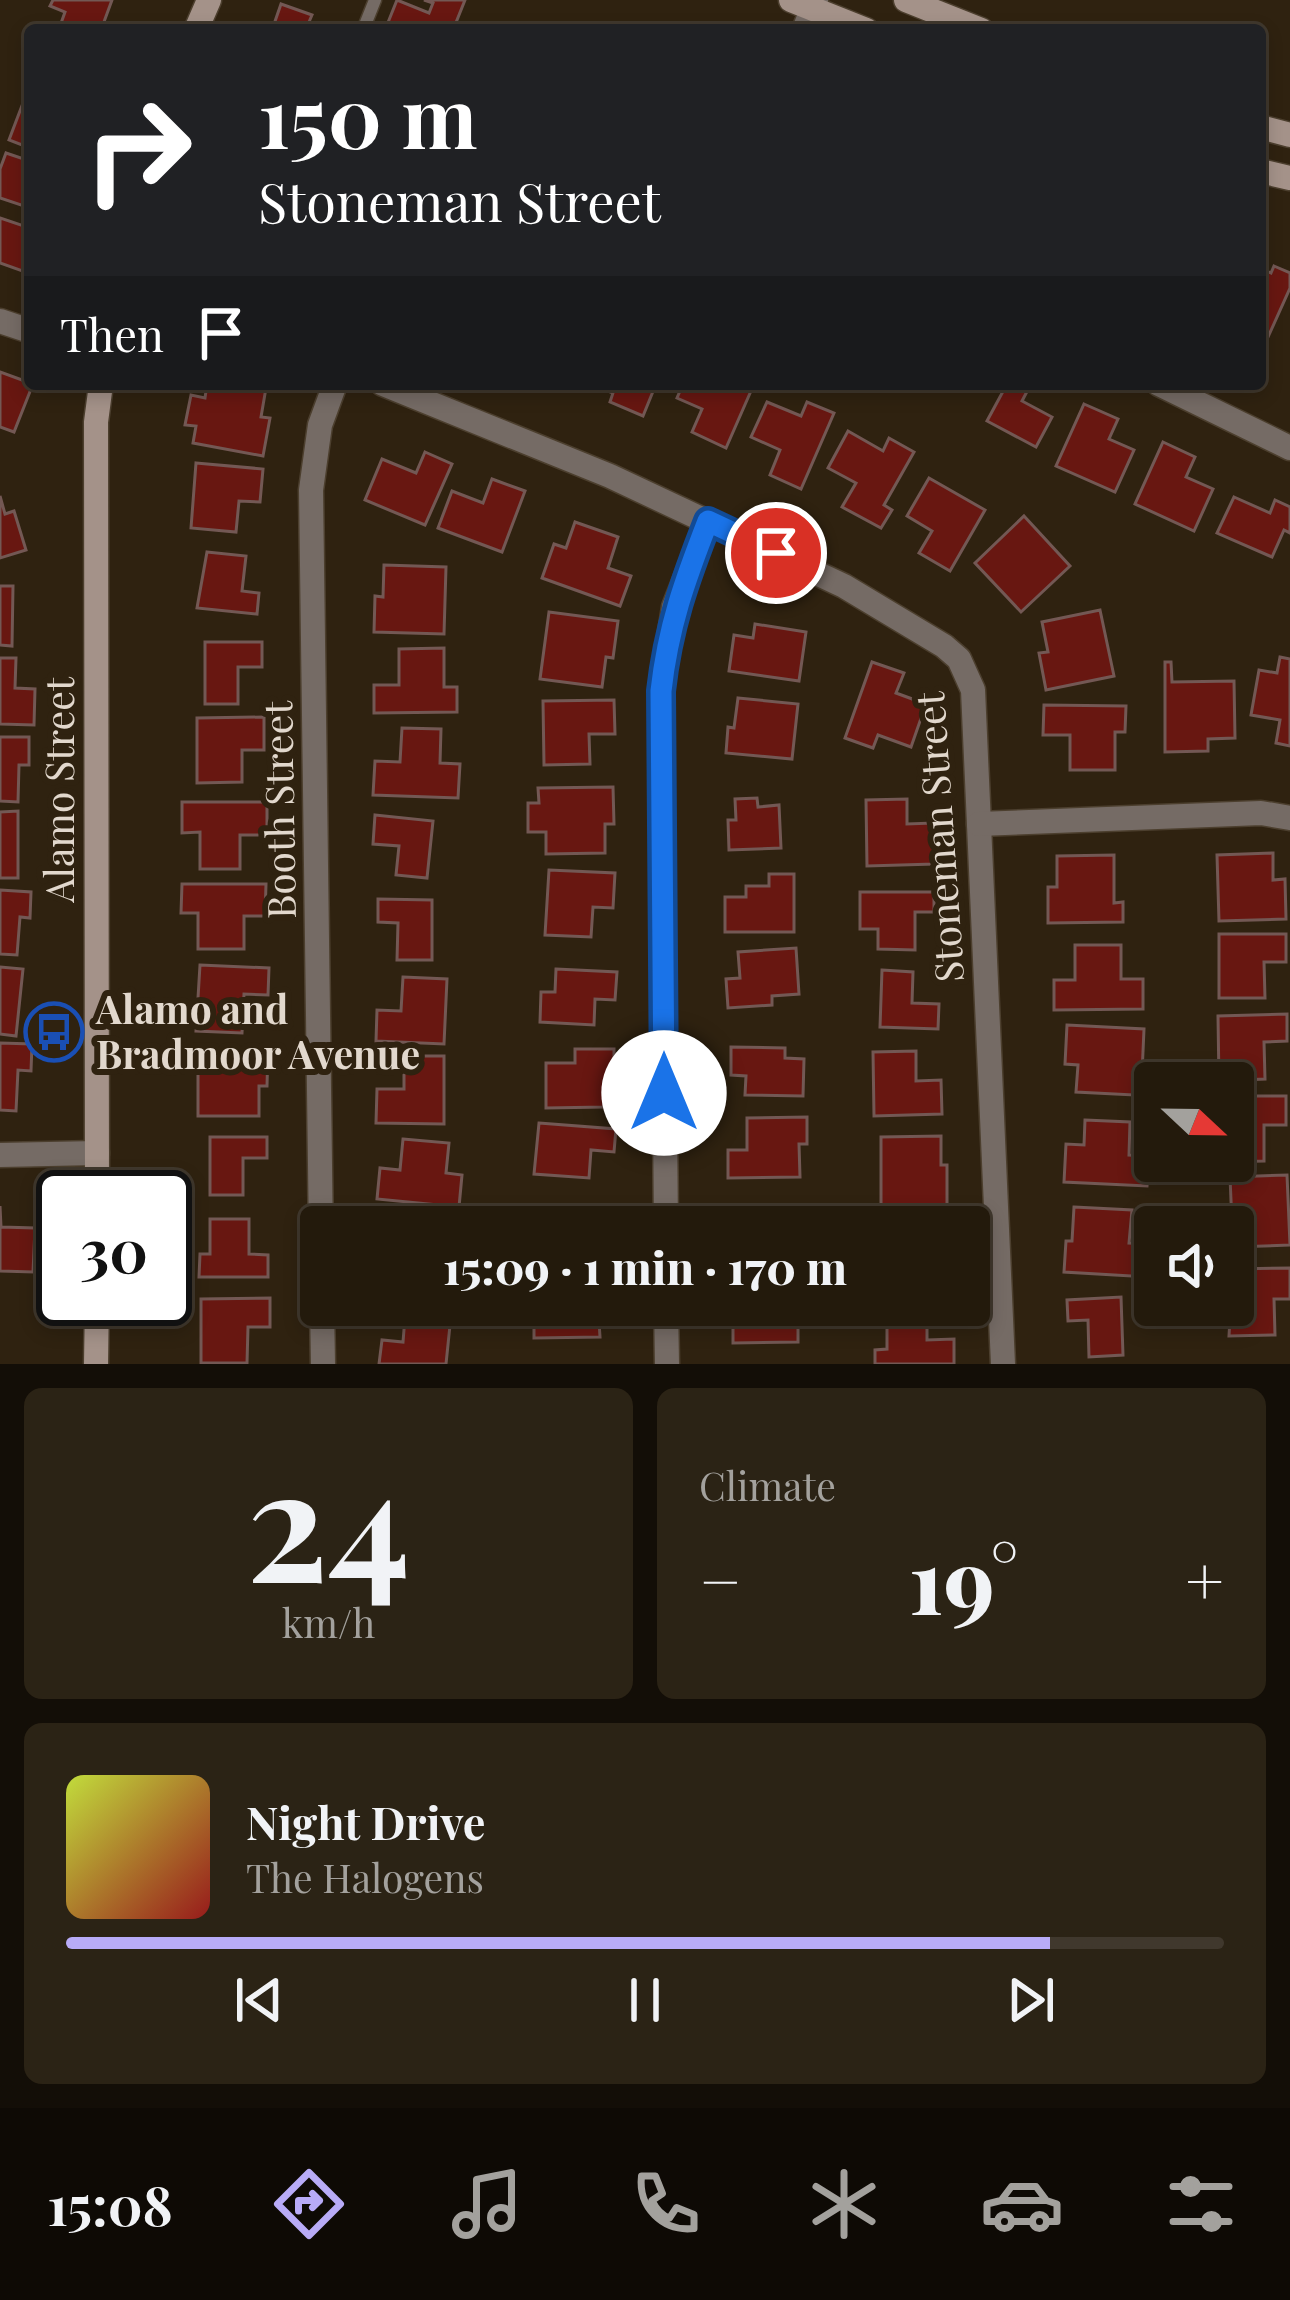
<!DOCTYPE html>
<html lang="en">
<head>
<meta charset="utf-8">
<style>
	:root { --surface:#231a0c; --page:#2b2315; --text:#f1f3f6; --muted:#a3a19d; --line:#40382d; --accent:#b8abf7 }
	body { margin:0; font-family:"Playfair Display",serif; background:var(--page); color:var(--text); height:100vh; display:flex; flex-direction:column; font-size:45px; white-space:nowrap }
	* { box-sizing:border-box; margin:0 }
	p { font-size:39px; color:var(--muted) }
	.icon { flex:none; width:66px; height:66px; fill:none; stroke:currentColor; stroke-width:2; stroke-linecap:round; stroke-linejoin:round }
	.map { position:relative; height:1364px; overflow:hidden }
	.drawer { display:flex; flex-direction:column; gap:24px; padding:24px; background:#130e07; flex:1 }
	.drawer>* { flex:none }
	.hud { position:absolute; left:24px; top:24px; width:1242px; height:366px; border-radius:12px; box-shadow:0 6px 18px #0003,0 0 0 3px var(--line); background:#202124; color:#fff; overflow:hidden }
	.needle { width:78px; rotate:112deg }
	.fabs { position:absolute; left:1134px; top:1062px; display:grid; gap:24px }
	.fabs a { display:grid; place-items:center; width:120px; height:120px; border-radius:12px; background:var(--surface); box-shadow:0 6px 18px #0003,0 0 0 3px var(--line); font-size:60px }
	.speed { position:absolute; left:36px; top:1170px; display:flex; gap:24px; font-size:60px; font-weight:700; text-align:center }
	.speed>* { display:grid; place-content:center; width:156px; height:156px; border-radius:50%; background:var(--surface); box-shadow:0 6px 18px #0003,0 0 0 3px var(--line); line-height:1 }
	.speed .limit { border:6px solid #111; border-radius:18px; background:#fff; color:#111 }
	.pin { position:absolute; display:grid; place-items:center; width:102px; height:102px; color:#fff; margin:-51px; border:6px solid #fff; border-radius:50%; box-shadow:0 3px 12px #0007 }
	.me { position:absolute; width:132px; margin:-66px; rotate:0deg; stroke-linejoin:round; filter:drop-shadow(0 0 9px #0008) }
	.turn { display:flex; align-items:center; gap:42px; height:252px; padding:0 36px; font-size:54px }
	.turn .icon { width:156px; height:156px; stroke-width:2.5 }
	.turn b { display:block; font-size:84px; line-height:102px }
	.then { display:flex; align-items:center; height:114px; padding:0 36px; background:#0003; gap:24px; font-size:45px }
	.big { font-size:90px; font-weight:800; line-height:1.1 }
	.drawer .tile { flex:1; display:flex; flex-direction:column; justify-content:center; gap:18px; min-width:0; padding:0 42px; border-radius:18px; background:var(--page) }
	.drawer .dial { align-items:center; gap:0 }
	.dial b { font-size:156px; line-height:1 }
	.song { display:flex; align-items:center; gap:36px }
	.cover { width:144px; height:144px; border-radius:18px; background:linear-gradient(135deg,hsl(70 70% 55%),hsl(0 70% 35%)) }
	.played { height:12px; border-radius:6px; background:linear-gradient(90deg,var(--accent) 85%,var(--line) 85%) }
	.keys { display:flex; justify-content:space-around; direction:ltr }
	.heat { display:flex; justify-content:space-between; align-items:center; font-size:66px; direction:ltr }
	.drawer .tiles { flex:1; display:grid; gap:24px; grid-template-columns:1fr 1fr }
	.tile:last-child { grid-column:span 2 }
	.trip { position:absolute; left:300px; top:1206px; width:690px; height:120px; border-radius:12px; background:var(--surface); box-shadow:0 6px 18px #0003,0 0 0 3px var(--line); font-weight:800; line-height:120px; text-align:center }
	.tab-bar { display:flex; height:192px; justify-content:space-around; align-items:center; background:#0e0a05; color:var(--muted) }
	.tab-bar .icon { width:84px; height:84px }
	.tab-bar .current { color:var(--accent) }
	.tab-bar b { font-size:54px; color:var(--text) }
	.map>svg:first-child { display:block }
</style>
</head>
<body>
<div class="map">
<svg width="1290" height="1364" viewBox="0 0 1290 1364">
	<rect width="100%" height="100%" fill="#2f2210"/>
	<g fill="#681711" stroke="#735854" stroke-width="3">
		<path d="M53,0H112L101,30H71L60,26L65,12L50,6Z"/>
		<path d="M397,0L429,13L433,3L424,0H465L453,30H385Z"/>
		<path d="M281,4L312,15L309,22L333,30H272Z"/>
		<path d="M26,95L30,97V148L9,140Z"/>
		<path d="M6,153L30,161V208L0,198V169Z"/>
		<path d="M0,218L30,228L28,273L0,263Z"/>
		<path d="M1274,266L1290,273V288L1260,355V268L1271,273Z"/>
		<path d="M0,372L33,384L14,432L0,427Z"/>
		<path d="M207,384L266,388L261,417L270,418L263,456L193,443L196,426L185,425L191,395L205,398Z"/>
		<path d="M590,384H656L643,416L610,402L613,393Z"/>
		<path d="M683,384H754L726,448L692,432L702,409L677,398Z"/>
		<path d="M1007,384H1031L1022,401L1052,417L1036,447L987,421Z"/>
		<path d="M767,402L801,416L807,402L834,413L801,489L770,475L780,450L751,437Z"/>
		<path d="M1084,404L1118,419L1109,439L1134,450L1115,492L1056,466Z"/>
		<path d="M848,431L883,451L889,438L914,452L884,505L892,510L881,528L842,507L856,483L828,468Z"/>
		<path d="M1163,442L1195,457L1186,477L1213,489L1194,531L1135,504Z"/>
		<path d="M425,452L452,464L425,525L365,500L382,459L416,473Z"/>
		<path d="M196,463L263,469L260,502L239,501L236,532L191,528Z"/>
		<path d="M929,478L985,510L950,571L919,553L932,531L907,516Z"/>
		<path d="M492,479L525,491L502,552L438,528L452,491L483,503Z"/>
		<path d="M0,496L5,514L14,511L26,550L0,558Z"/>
		<path d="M1234,497L1270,513L1275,500L1290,507V533L1284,530L1272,557L1217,533Z"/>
		<path d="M1024,516L1070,566L1021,612L975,563Z"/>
		<path d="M575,522L618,537L608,568L631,576L620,606L542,578L554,544L566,548Z"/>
		<path d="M207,552L246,556L242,591L259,593L257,614L197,608Z"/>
		<path d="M384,565L446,567L444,634L374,632L375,596L383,597Z"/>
		<path d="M0,586H13L12,646L0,645Z"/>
		<path d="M1100,610L1114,676L1046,690L1039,653L1048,652L1042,622Z"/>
		<path d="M549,612L618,621L613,658L606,657L602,687L540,679Z"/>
		<path d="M755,624L806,632L799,681L729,671L734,635L753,638Z"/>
		<path d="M205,642H262V667H238V704H205Z"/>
		<path d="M444,648V687H457V712L374,713V685H399V649Z"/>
		<path d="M1280,657L1290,659V746L1276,743L1280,720L1251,715L1259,670L1277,673Z"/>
		<path d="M0,658H16L15,688L35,689L34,725L0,724Z"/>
		<path d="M872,662L904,673L896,693L926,704L911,747L878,735L873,748L845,738Z"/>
		<path d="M1165,662H1171L1172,682L1234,681L1235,738L1208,739V751L1165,752Z"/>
		<path d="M738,698L798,704L792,759L726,753L728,727L734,728Z"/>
		<path d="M614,700L615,734H589L590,764L544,765L543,701Z"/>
		<path d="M1044,705L1126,706L1125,732H1115V770H1070V735H1043Z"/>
		<path d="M264,717V750H242V782L197,783V718Z"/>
		<path d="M402,728L441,729L440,763L460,764L458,798L373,795L375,761L400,762Z"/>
		<path d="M0,737H29V765H19L18,802L0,801Z"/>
		<path d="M613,787L614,824H605V853L546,854V832H528V803H539L538,788Z"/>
		<path d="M757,798L758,807L779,805L781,848L729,850L728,820H736L735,799Z"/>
		<path d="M907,799V824L933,823L934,864L867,866L866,800Z"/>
		<path d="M182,802H267V835H240V869H200V832L182,833Z"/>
		<path d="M18,811V878H0V812Z"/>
		<path d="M375,815L433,821L427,878L396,875L399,846L373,844Z"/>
		<path d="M1273,853V880L1285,879L1286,919L1219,921L1217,855Z"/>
		<path d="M1114,855V903L1123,902V922L1048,923V887H1057V856Z"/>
		<path d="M549,870L615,873L613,908L593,907L591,937L545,935Z"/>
		<path d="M769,874H794V932H725V897H746V886H769Z"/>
		<path d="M182,884H266L265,916H244V949H198V913H181Z"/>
		<path d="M0,890L31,892L30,918L20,917L17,955L0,954Z"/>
		<path d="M860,892H934V912H915V950L878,949V929H860Z"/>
		<path d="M378,899L432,900V960H397L398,923L378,922Z"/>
		<path d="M1219,934H1286V962H1264L1265,998H1219Z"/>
		<path d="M1075,945H1121V979H1143V1009L1054,1010V980H1075Z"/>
		<path d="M796,948L799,994L772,996V1005L728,1008L726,979L740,978L738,952Z"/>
		<path d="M200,965L269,968L268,995L244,994L242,1033L196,1031Z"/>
		<path d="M0,967L23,969L16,1036L0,1034Z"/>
		<path d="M556,969L617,972L615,1000L595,999L594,1025L540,1022L541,992H555Z"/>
		<path d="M882,970L913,972L912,1003L939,1004L938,1029L880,1027Z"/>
		<path d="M403,977L447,979L444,1044L376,1041L377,1010L401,1011Z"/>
		<path d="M1287,1014V1041L1264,1042L1265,1079L1219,1081L1218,1016Z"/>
		<path d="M1067,1025L1144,1029L1142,1074H1135L1134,1095L1076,1092L1078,1065L1065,1064Z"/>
		<path d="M0,1043L32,1044L31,1071L18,1070L16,1111L0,1110Z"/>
		<path d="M731,1047L785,1048V1058L804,1059L803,1096L745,1095L746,1076L731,1075Z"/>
		<path d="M198,1049H268L267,1086H259V1116H198Z"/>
		<path d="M575,1049H614V1081H604V1107L546,1108V1063H575Z"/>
		<path d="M916,1051V1081L941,1080L942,1114L874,1116L873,1052Z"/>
		<path d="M404,1056H444V1124L376,1123L377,1089H404Z"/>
		<path d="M1233,1096H1286V1125H1264V1161L1218,1162L1233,1161Z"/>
		<path d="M807,1117V1144H799L800,1177L728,1178V1150H747V1118Z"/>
		<path d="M1085,1120L1130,1122L1129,1155L1149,1156L1147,1186L1064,1182L1066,1144L1084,1145Z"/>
		<path d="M539,1123L616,1129L614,1152L591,1150L589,1178L534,1174Z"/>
		<path d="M941,1136V1165H947V1205H881V1137Z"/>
		<path d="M210,1137H267V1158H243V1195H210Z"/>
		<path d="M403,1139L449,1143L446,1173L462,1175L459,1207L377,1199L380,1168L400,1170Z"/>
		<path d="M1287,1175L1290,1245L1233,1247L1230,1177Z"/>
		<path d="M0,1206L1,1227L35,1228L33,1272L0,1271Z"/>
		<path d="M1074,1207L1132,1210L1129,1243L1150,1244L1148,1277L1064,1272L1066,1241H1072Z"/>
		<path d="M796,1211L797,1227H727L749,1224L748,1214Z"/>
		<path d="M618,1213V1227H567H577V1214Z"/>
		<path d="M404,1215L461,1219V1227H403Z"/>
		<path d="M210,1219H249V1254L268,1255V1277H199L200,1254H210Z"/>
		<path d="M1290,1268V1299H1274L1275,1335L1229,1336L1233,1269Z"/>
		<path d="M1121,1297L1123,1355L1089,1357L1088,1320L1068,1321L1067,1300Z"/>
		<path d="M270,1298V1327H248L247,1363H201V1299Z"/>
		<path d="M406,1305L452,1306L446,1364H379L382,1340L403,1342Z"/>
		<path d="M545,1305H617V1320L599,1321L600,1337L534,1338V1312L545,1311Z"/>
		<path d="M733,1305H798V1342L733,1343Z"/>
		<path d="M927,1309V1340L954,1339V1364H875V1350L887,1349V1310Z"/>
	</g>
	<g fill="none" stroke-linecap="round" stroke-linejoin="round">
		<defs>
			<path id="lane" d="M363,30L375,0"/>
			<g id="street">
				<path d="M804,30L816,0"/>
				<path d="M0,321L30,331"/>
				<path d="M383,384L610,476L844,586L944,646L959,659L973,690L1003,1364"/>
				<path d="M1159,384L1290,448"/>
				<path d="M979,824L1261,813L1290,818"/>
				<path d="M0,1155L97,1153"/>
				<path d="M666,1227L661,691L674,607L708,521"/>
				<path d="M321,1239L311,490L320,425L335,384"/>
				<path d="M322,1305L323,1364"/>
				<path d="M666,1305L667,1364"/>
			</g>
			<g id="secondary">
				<path d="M791,0L866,30"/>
				<path d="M906,0L981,30"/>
				<path d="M196,30L209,0"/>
				<path d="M1260,127L1290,135"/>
				<path d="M1260,171L1290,178"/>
				<path d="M97,1197L96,422L101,384"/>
				<path d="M96,1364L97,1299"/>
			</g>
		</defs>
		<use href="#lane" stroke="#4c3f2e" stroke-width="15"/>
		<use href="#street" stroke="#4c3f2e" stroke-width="27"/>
		<use href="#secondary" stroke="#4c3f2e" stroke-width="27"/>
		<use href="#lane" stroke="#756b65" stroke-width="12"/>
		<use href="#street" stroke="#756b65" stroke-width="24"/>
		<use href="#secondary" stroke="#a49289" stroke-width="24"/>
	</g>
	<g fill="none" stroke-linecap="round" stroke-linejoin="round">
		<defs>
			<path id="route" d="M664,1093L661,691C668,627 685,580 708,521L776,553"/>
		</defs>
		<use href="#route" stroke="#114b97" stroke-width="30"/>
		<use href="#route" stroke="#1a73e8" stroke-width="21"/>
	</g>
	<defs>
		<symbol id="bus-ring" viewBox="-11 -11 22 22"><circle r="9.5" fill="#2f2210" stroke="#1a4fb4" stroke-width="1.5"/><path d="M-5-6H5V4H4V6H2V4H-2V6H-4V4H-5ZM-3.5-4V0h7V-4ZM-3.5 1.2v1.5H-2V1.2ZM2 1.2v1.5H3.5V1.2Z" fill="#1a4fb4"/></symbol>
	</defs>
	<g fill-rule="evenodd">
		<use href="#bus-ring" x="21" y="999" width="66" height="66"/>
	</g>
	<g text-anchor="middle" stroke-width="12" stroke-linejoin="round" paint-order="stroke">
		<g font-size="39" fill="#e2d8cd" stroke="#2f2210">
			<text transform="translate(60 790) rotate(-90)" y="14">Alamo Street</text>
			<text transform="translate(280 810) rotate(-91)" y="14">Booth Street</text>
			<text transform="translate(940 837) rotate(-94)" y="14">Stoneman Street</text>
		</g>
		<g font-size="39" font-weight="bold" fill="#e2d8cd" stroke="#2f2210" text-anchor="start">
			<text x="96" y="1024">Alamo and<tspan x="96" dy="45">Bradmoor Avenue</tspan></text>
		</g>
	</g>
</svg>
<div class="fabs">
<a><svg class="needle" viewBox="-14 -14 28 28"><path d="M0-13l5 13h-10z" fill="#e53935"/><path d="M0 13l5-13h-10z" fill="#a3a19d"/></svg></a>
<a><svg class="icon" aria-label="sound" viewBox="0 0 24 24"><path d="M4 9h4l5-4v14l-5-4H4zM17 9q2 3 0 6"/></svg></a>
</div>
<div class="speed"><div class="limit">30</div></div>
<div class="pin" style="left:776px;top:553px;background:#d93025"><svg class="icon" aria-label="arrive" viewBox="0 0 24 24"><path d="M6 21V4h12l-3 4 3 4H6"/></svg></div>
<svg class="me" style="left:664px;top:1093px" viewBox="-20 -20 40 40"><circle r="19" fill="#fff"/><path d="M0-13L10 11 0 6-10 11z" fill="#1a73e8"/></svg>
<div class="trip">15:09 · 1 min · 170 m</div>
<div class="hud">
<div class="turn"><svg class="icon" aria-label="right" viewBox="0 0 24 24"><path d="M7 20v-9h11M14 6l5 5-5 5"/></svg><div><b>150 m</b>Stoneman Street</div></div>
<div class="then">Then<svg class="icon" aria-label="arrive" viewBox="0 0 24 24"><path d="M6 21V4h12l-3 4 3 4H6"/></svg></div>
</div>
</div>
<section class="drawer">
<div class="tiles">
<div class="tile dial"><b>24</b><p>km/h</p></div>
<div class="tile"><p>Climate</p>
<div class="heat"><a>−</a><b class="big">19°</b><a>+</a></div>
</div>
<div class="tile">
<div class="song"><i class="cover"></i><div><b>Night Drive</b><p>The Halogens</p></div></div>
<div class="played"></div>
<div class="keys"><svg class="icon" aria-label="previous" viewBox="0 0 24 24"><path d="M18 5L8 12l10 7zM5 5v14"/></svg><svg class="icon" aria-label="pause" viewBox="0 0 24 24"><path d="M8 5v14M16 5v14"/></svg><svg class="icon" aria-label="next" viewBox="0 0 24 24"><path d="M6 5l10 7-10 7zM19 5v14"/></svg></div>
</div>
</div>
</section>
<nav class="tab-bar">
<b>15:08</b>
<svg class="icon current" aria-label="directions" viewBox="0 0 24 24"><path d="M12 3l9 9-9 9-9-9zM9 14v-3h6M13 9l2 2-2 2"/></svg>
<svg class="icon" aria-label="music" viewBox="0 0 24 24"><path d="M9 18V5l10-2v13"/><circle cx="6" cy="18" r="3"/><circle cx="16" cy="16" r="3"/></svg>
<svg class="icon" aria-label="phone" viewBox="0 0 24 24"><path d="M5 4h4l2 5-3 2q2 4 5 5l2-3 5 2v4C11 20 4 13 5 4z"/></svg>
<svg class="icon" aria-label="climate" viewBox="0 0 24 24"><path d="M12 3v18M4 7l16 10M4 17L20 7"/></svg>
<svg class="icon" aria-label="car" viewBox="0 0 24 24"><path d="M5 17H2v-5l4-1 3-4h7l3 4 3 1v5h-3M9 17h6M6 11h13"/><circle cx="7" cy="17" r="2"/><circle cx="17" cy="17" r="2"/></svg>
<svg class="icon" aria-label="filters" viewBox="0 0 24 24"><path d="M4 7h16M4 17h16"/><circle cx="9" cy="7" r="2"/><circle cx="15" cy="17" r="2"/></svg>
</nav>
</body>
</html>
